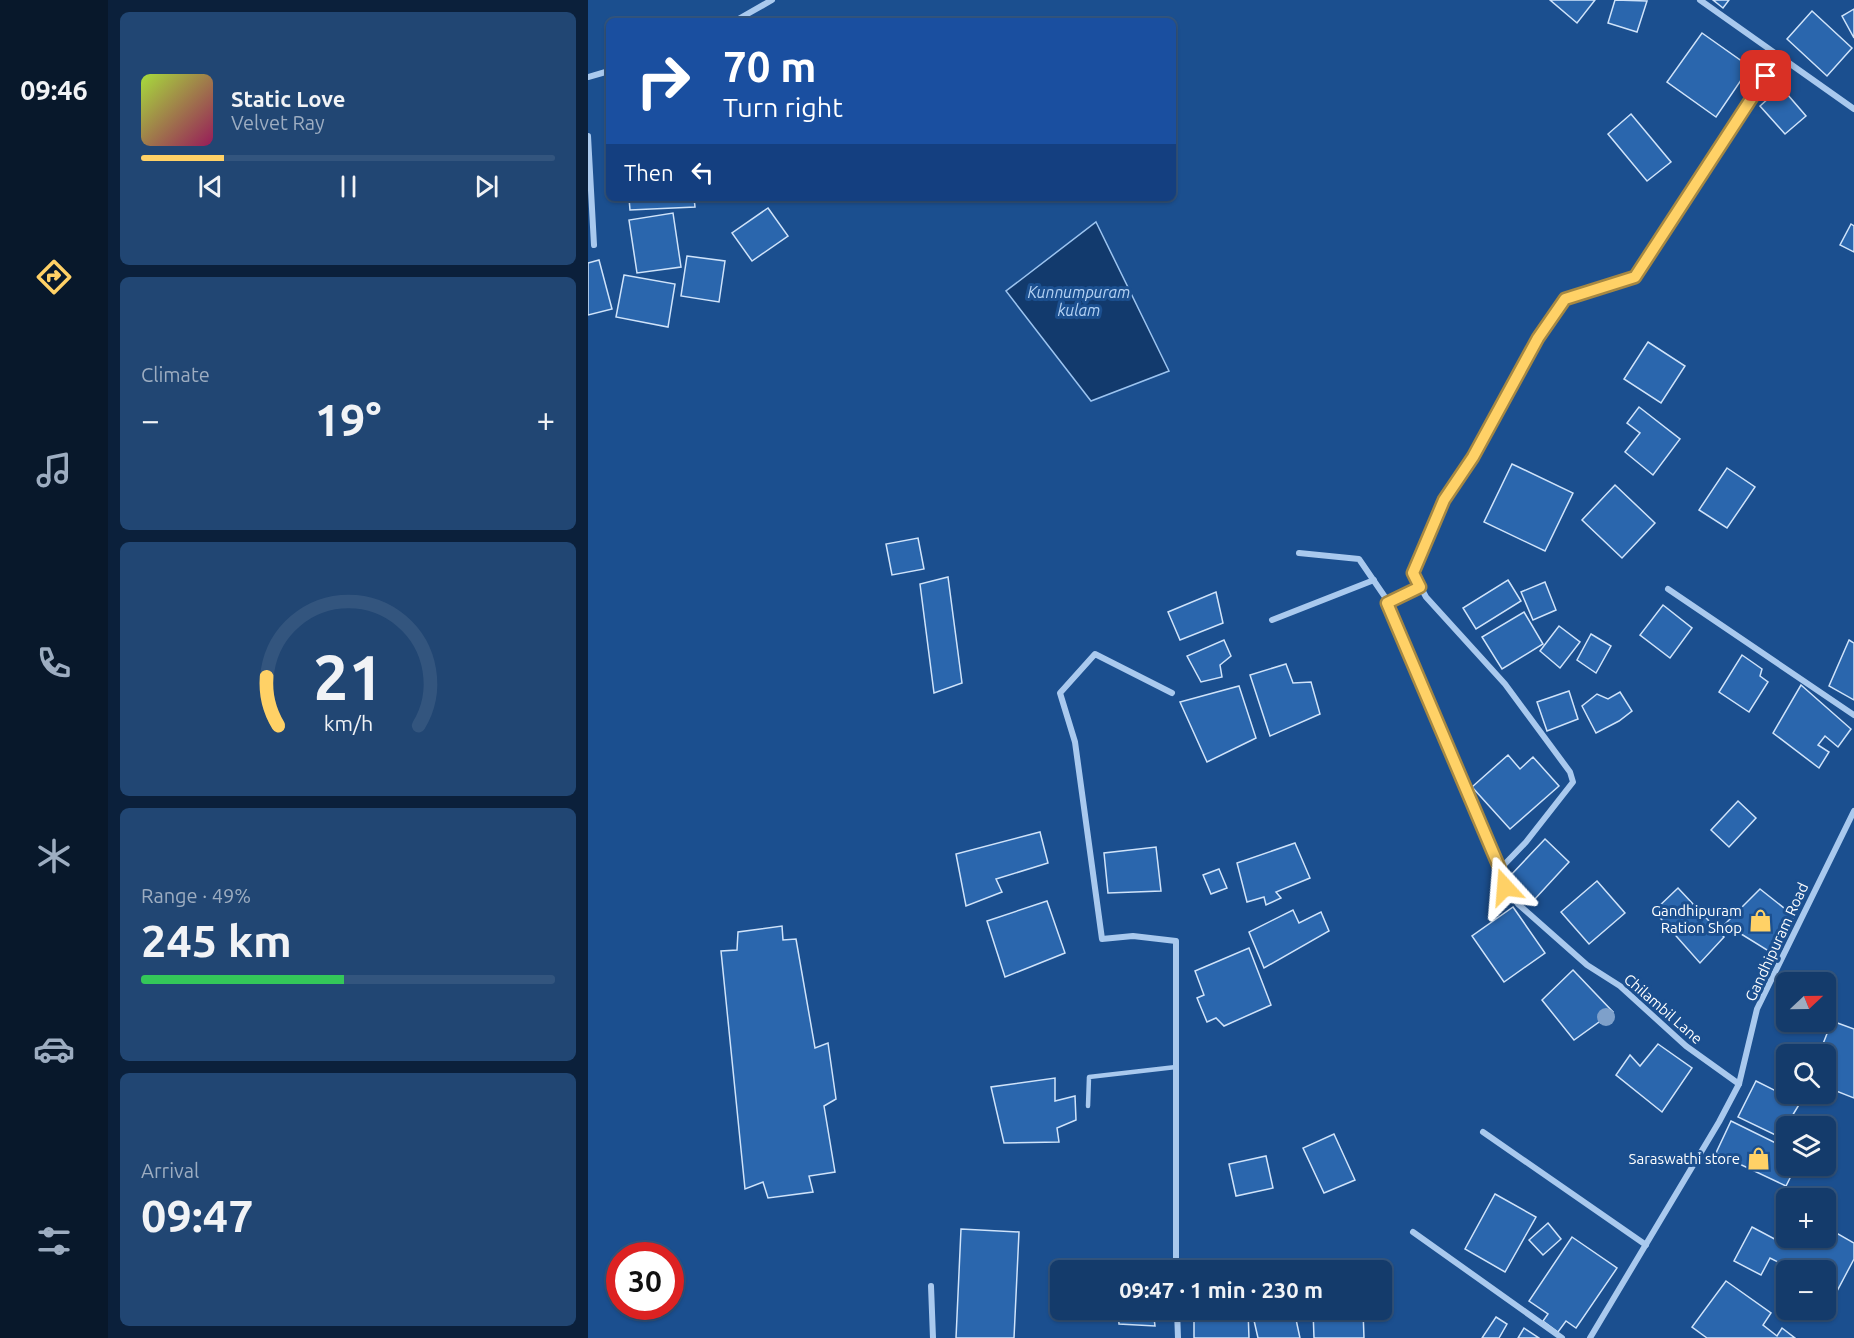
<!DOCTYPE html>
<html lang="en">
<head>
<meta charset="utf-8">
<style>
	:root { --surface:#143b6b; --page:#214673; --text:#f1f3f6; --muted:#9dadc1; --line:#33557e; --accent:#ffd166 }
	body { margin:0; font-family:Ubuntu,sans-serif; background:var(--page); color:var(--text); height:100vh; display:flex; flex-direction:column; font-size:22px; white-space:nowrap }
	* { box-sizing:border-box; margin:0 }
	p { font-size:20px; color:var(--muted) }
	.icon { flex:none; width:33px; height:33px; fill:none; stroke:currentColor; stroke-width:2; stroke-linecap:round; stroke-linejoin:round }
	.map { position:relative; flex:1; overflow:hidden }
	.drawer { display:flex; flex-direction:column; gap:12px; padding:12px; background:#0b203b; width:480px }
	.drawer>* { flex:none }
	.hud { position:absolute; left:18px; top:18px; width:570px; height:183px; border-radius:9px; box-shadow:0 2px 4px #0004,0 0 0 2px var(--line); background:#1a4fa0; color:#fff; overflow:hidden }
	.needle { width:39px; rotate:68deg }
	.tools { position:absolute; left:1188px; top:972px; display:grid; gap:12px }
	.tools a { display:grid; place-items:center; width:60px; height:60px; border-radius:9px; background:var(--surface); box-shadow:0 2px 4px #0004,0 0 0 2px var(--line); font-size:30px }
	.speed { position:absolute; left:18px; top:1242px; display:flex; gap:12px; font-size:30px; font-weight:700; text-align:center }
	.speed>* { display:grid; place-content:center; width:78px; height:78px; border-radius:50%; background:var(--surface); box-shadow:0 2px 4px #0004,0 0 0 2px var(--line); line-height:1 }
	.speed .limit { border:9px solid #d22; background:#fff; color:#111 }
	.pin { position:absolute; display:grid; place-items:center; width:51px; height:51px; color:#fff; margin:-26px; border-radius:12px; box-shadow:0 3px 9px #0006 }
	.me { position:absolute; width:66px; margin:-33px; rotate:341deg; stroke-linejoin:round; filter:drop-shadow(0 0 4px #0008) }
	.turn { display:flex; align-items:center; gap:21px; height:126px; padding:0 18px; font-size:27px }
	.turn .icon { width:78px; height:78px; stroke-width:2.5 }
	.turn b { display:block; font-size:42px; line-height:51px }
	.then { display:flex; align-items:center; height:57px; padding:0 18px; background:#0003; gap:12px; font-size:22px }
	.big { font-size:45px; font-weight:700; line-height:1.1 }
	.drawer .widget { flex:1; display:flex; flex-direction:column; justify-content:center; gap:9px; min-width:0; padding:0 21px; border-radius:9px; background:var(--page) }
	.drawer .dial { align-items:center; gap:0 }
	.dial svg { height:156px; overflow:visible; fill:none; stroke:var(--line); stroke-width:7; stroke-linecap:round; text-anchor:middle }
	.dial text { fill:var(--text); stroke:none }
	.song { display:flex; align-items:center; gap:18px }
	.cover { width:72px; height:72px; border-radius:9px; background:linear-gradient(135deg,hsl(80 70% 55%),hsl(330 70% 35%)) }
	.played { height:6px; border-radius:3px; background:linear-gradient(90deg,var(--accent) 20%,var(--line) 20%) }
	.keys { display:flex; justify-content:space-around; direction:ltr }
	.heat { display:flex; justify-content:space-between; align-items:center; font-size:33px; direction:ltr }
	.charge { height:9px; border-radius:4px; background:linear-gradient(90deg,#34c759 49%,var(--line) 0) }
	.trip { position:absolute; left:462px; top:1260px; width:342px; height:60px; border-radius:9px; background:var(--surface); box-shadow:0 2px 4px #0004,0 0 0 2px var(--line); font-weight:700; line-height:60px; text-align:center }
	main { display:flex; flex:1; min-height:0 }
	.dock { display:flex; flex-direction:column; width:108px; justify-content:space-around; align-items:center; background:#08182b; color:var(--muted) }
	.dock .icon { width:42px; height:42px }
	.dock .active { color:var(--accent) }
	.dock b { font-size:27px; color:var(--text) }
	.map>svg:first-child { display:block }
</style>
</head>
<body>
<main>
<nav class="dock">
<b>09:46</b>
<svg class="icon active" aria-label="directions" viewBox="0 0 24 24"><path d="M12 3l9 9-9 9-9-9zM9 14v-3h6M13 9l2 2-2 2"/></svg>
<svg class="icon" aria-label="music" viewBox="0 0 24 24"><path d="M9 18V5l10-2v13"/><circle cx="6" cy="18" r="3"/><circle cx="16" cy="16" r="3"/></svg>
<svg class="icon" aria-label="phone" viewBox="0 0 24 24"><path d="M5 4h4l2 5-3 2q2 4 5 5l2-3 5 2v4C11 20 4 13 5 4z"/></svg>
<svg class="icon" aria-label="climate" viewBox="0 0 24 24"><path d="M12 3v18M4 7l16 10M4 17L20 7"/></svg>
<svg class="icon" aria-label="car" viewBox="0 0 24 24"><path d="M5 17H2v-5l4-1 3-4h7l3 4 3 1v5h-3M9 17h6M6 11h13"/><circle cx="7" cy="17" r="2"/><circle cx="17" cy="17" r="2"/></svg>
<svg class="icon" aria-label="filters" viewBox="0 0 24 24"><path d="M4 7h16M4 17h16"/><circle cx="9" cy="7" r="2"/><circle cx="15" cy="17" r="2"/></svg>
</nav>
<section class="drawer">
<div class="widget">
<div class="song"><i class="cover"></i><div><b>Static Love</b><p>Velvet Ray</p></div></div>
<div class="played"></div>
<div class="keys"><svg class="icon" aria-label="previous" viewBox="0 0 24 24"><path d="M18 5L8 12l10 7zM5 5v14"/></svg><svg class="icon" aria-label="pause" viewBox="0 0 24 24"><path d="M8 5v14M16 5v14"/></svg><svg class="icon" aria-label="next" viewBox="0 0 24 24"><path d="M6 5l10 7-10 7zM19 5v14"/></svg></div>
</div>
<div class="widget"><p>Climate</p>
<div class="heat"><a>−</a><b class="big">19°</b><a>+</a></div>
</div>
<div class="widget dial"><svg viewBox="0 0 100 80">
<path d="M14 69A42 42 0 1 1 86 69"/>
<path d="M14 69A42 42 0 0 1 8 44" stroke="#ffd166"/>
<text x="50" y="56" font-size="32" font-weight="700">21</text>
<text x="50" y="72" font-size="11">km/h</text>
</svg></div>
<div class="widget"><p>Range · 49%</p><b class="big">245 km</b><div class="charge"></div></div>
<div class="widget"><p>Arrival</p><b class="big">09:47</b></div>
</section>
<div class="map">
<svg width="1266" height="1338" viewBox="0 0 1266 1338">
	<rect width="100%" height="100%" fill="#1b4f8f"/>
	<path fill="#123a6d" stroke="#9cc4f0" stroke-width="1.5" d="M508,222L581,371L503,401L418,291Z"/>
	<g fill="#2a66ad" stroke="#cfe3fa" stroke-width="1.5">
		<path d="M962,0H1007L989,23Z"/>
		<path d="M1027,0L1059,1L1049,32L1020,23Z"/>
		<path d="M1125,0H1141L1135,8Z"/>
		<path d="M1266,9V38L1254,16Z"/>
		<path d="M1224,11L1264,48L1239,76L1199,39Z"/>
		<path d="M1114,33L1162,67L1128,117L1079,82Z"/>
		<path d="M1193,87L1218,116L1197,134L1172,106Z"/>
		<path d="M1043,114L1083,162L1059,181L1020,134Z"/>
		<path d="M41,198H106L107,207L42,210Z"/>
		<path d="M180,208L200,236L164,261L144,233Z"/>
		<path d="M85,213L93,267L49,273L41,220Z"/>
		<path d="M1263,224L1266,226V252L1252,245Z"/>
		<path d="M99,256L137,261L131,302L93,296Z"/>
		<path d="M11,260L24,309L0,315V263Z"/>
		<path d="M36,275L87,284L80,327L28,317Z"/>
		<path d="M1060,342L1097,366L1073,403L1036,379Z"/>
		<path d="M1051,407L1092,439L1065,475L1037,452L1052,433L1039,423Z"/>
		<path d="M924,464L985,493L957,551L896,522Z"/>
		<path d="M1139,468L1167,487L1139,528L1111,510Z"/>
		<path d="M1027,485L1067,523L1034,558L994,520Z"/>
		<path d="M330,538L336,569L304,575L298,544Z"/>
		<path d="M360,577L374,683L346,693L332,584Z"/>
		<path d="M920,580L933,601L888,629L875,608Z"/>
		<path d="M957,582L968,610L945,620L933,592Z"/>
		<path d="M628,592L635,623L592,640L580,612Z"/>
		<path d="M1075,605L1104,628L1082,658L1052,635Z"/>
		<path d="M936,612L955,644L914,669L894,637Z"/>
		<path d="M971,626L992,642L972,668L952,651Z"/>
		<path d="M1003,634L1023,646L1008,673L989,660Z"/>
		<path d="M636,640L643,656L632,665L634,677L613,682L599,656Z"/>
		<path d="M1261,640L1266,643V700L1241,686Z"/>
		<path d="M1154,655L1174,669L1172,676L1180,682L1161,712L1131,692Z"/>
		<path d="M698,664L705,683L723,682L732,714L682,736L662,675Z"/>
		<path d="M1213,685L1263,729L1250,747L1237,736L1230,745L1241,752L1231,768L1185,733Z"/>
		<path d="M651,686L668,738L619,762L592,702Z"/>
		<path d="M981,691L990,719L959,731L949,702Z"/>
		<path d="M1032,692L1044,711L1031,721L1008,733L994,706L1009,694L1020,699Z"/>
		<path d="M920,755L932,769L945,757L971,786L922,829L884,787Z"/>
		<path d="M1150,801L1168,818L1141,847L1123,830Z"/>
		<path d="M452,832L460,863L408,879L414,892L378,906L368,854Z"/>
		<path d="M957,839L981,862L946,900L922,876Z"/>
		<path d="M707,843L722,878L688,892L693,898L678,905L676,897L659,902L649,863Z"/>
		<path d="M568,847L573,891L520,893L516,853Z"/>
		<path d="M631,869L639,888L623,894L615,875Z"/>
		<path d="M1009,881L1037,913L1001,944L973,912Z"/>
		<path d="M1090,888L1136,937L1112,963L1066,911Z"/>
		<path d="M1172,889L1206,916L1187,955L1137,924Z"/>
		<path d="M459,901L477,953L417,977L399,921Z"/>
		<path d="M925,907L957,953L916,982L884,936Z"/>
		<path d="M705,910L711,923L733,912L741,931L676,968L661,932Z"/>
		<path d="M194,926L195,940L208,939L227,1048L240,1043L248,1099L236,1106L247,1172L221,1176L225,1192L180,1198L175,1182L157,1189L133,951L149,950L150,932Z"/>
		<path d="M661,948L683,1005L636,1026L628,1018L619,1022L609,998L616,995L607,971Z"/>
		<path d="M985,970L1025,1012L986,1040L954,1000Z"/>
		<path d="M1244,1021L1266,1029V1098L1238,1087V1054H1231Z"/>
		<path d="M1070,1044L1104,1068L1074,1112L1028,1075L1042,1055L1052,1066Z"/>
		<path d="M467,1078V1101L487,1096L488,1120L469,1128L471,1142L416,1143L403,1087Z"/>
		<path d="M1168,1081L1212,1103L1198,1126L1194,1138L1150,1117Z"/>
		<path d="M1143,1121L1198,1148V1166H1208L1198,1186L1128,1153Z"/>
		<path d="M746,1134L767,1180L736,1193L715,1148Z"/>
		<path d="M678,1156L685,1188L648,1196L641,1164Z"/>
		<path d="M907,1194L948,1217L917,1272L877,1249Z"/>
		<path d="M960,1223L973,1239L955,1255L941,1240Z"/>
		<path d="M1164,1227L1196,1244L1199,1238H1238V1227L1266,1243V1259L1248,1293L1238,1287V1270H1206L1182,1258L1173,1275L1146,1261Z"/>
		<path d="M373,1229L431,1232L426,1338H368Z"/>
		<path d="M984,1237L1029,1268L988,1328L978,1321L970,1332L955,1321L960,1314L941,1301Z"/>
		<path d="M1138,1281L1183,1313L1175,1325L1189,1336L1194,1328L1207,1338H1119L1104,1327Z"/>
		<path d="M530,1310H565L567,1326L531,1324Z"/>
		<path d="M606,1310H660L661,1338H606Z"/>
		<path d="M698,1310H706L712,1338H670L665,1316Z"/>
		<path d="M725,1310H775L776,1338H726Z"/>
		<path d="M908,1317L919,1324L911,1338H894Z"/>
		<path d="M936,1328L951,1338H930Z"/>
	</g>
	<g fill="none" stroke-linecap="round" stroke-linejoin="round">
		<path stroke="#a9c9ee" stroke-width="4.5" d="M500,1106L501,1077L588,1067"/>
		<g stroke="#a9c9ee" stroke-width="6">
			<path d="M1112,0L1266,109"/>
			<path d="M147,21L184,0"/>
			<path d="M0,77L21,71"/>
			<path d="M0,136L6,245"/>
			<path d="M711,553L771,559L797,597L912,869"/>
			<path d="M1080,589L1266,715"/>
			<path d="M799,603L832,587"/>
			<path d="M684,620L786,580"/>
			<path d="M584,693L507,654L472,693L487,742L514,939L545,936L588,941V1270"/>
			<path d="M1151,1084L1098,1046L1032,986L999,965L930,904L917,887L912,869L938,842L985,782L982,772L917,684L838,597L825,573L856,500L885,457L950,338L977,299L1047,277L1191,56"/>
			<path d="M895,1132L1058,1245"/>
			<path d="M825,1232L974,1338"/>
			<path d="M343,1286L345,1338"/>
			<path d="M589,1310L590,1338"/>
			<path d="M1002,1338L1131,1122L1151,1084L1169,1009L1266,811"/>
		</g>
	</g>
	<circle fill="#7ea0ca" cx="1018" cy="1017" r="9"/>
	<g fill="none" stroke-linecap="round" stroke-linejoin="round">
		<defs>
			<path id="route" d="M917,887L912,869L799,603L832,587L825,573L856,500L885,457L950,338L977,299L1047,277L1178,76"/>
		</defs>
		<use href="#route" stroke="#a68842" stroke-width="15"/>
		<use href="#route" stroke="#ffd166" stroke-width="10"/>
	</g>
	<defs>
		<symbol id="shop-bare" viewBox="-9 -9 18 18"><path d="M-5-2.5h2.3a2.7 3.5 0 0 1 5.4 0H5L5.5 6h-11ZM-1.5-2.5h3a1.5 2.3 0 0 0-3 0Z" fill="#ffd166" stroke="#1b4f8f" stroke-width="2.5" paint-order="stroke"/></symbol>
	</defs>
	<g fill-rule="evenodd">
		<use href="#shop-bare" x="1156" y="904" width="33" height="33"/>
		<use href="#shop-bare" x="1154" y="1142" width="33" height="33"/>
	</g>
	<g text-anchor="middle" stroke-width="6" stroke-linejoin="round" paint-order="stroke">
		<g font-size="15" fill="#fff" stroke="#1b4f8f" text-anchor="end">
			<text x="1154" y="916">Gandhipuram<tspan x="1154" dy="17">Ration Shop</tspan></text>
			<text x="1152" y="1164">Saraswathi store</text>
		</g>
		<g font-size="15" fill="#fff" stroke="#1b4f8f">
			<text transform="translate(1189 942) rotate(-65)" y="5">Gandhipuram Road</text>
			<text transform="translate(1075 1009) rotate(41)" y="5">Chilambil Lane</text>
		</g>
		<g font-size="16" font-style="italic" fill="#b5d3f5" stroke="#1b4f8f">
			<text x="491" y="298">Kunnumpuram<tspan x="491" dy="18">kulam</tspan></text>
		</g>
	</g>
</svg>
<div class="tools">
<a><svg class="needle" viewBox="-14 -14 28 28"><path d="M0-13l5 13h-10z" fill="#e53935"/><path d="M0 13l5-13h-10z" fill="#9dadc1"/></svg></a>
<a><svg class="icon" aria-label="search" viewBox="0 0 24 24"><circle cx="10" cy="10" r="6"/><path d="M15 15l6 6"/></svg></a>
<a><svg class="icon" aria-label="layers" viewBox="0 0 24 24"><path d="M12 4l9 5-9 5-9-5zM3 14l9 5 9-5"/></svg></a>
<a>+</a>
<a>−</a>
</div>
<div class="speed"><div class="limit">30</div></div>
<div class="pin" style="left:1178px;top:76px;background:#d93025"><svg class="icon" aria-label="arrive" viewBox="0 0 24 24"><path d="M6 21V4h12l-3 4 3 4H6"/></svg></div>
<svg class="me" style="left:917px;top:887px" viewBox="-20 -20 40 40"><path d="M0-17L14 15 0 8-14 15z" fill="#ffd166" stroke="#fff" stroke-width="4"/></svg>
<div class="trip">09:47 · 1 min · 230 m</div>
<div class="hud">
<div class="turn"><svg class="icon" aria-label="right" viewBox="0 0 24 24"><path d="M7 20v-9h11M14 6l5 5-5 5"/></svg><div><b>70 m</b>Turn right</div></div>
<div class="then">Then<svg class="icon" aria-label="left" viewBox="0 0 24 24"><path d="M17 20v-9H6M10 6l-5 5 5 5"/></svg></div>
</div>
</div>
</main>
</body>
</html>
